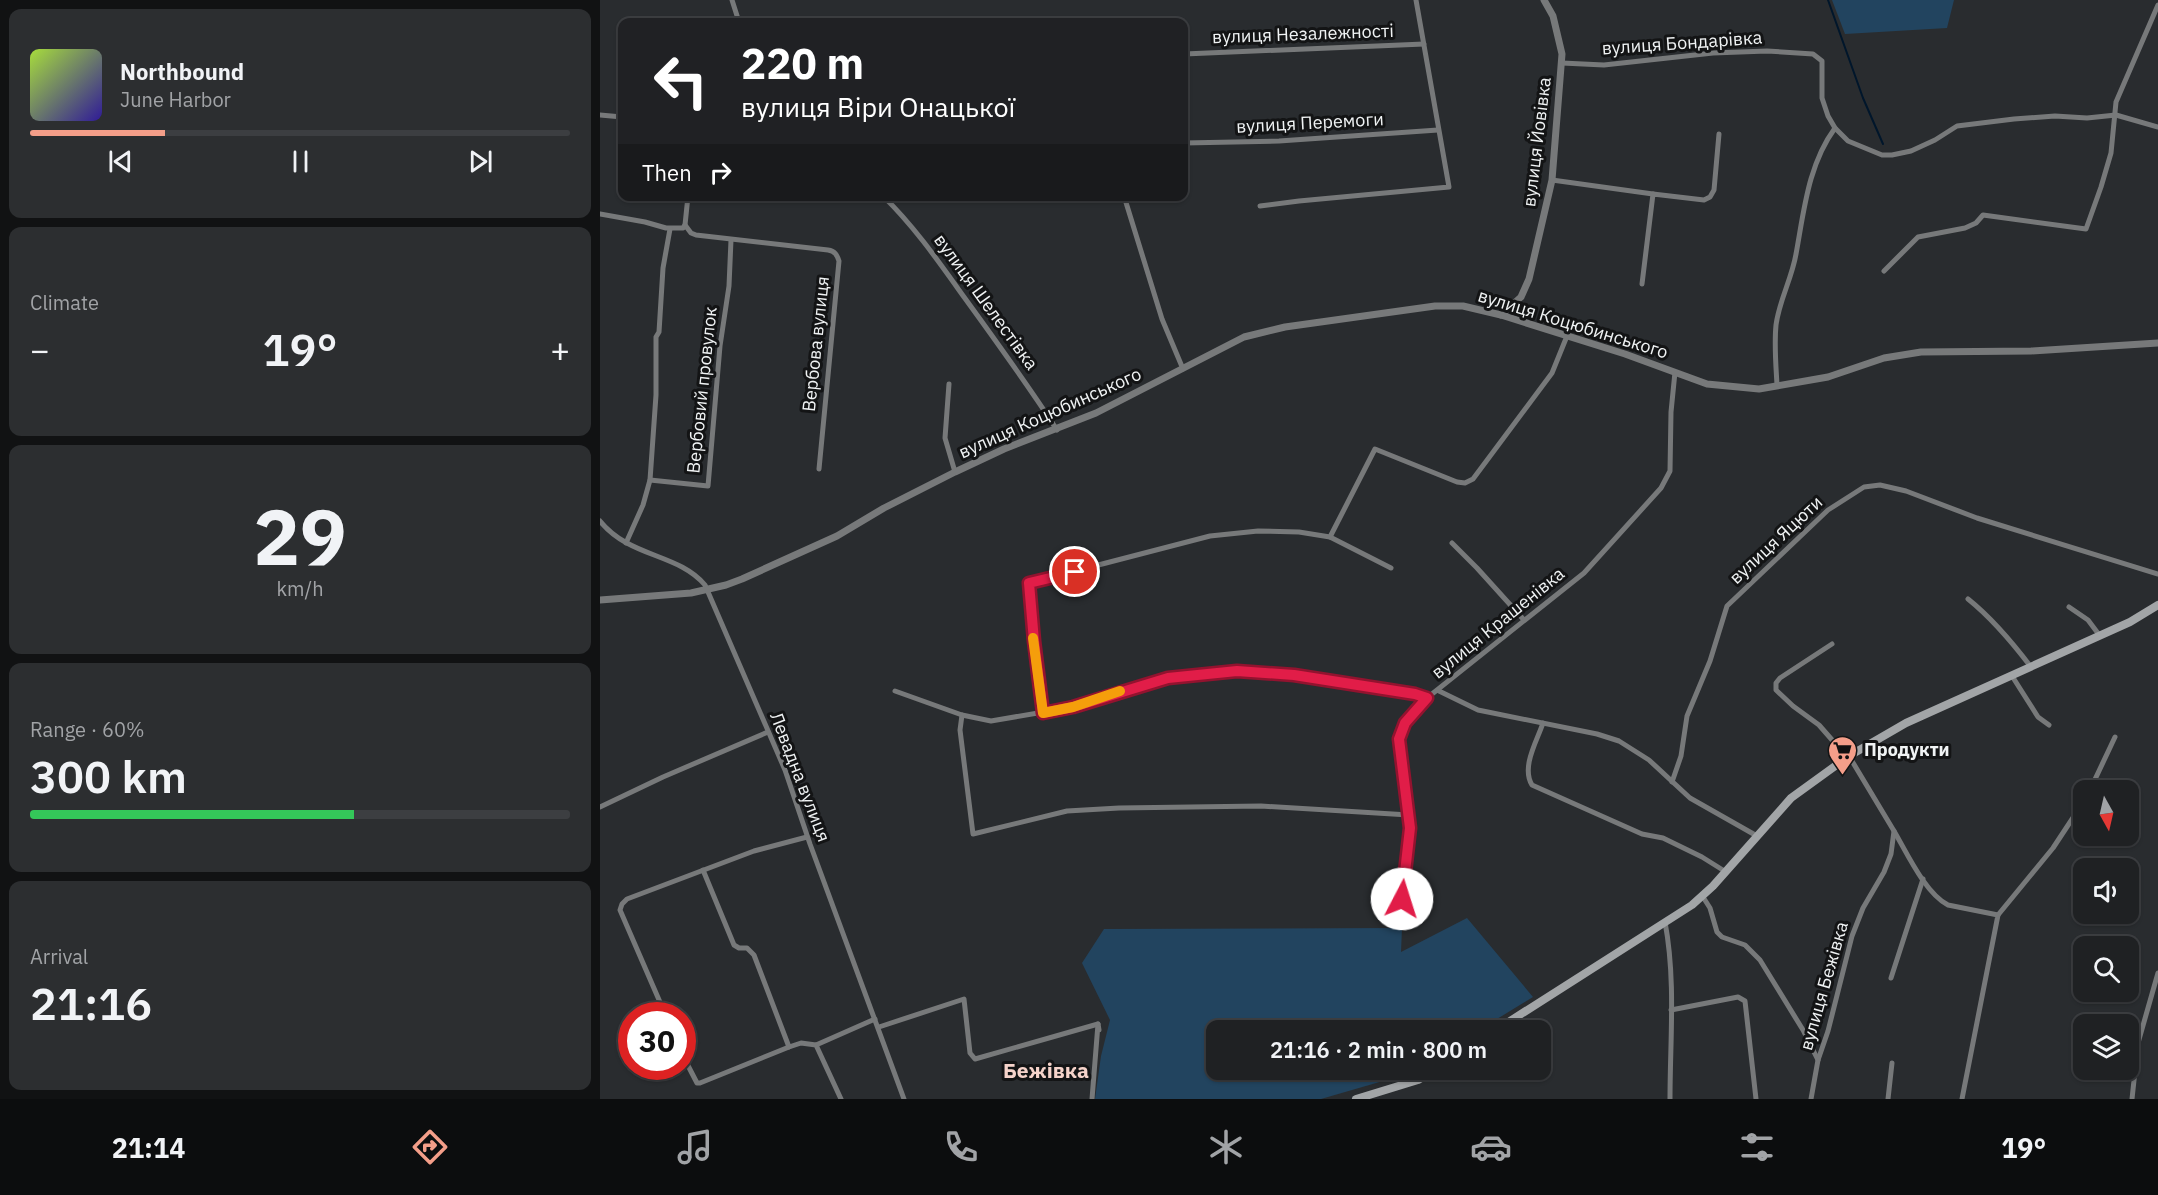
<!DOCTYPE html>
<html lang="en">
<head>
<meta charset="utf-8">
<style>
	:root { --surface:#1f2123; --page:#2c2e30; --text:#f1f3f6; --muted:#a1a3a6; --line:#3c3e41; --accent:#f49e89 }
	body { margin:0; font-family:"IBM Plex Sans",sans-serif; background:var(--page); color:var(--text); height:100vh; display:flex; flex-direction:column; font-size:22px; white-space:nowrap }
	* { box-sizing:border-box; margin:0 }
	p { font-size:20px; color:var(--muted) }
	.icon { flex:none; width:33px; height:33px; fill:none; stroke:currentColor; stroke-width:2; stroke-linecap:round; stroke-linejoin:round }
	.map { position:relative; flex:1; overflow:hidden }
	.details { display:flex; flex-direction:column; gap:9px; padding:9px; background:#111213; width:600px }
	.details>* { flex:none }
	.top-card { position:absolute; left:18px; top:18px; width:570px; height:183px; border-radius:12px; box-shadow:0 2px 4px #0004,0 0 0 2px var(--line); background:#202124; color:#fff; overflow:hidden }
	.needle { width:39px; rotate:172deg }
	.buttons { position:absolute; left:1473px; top:780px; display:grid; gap:12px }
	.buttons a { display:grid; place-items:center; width:66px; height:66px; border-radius:12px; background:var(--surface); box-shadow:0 2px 4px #0004,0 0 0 2px var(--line); font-size:30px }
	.speed { position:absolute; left:18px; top:1002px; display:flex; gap:12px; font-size:30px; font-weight:700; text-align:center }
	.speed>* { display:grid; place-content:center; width:78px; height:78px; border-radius:50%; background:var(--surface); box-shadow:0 2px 4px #0004,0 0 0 2px var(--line); line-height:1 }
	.speed .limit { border:9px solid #d22; background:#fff; color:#111 }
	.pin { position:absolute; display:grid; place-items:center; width:51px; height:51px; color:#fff; margin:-26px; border:3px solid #fff; border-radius:50%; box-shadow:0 2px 6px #0007 }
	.me { position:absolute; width:66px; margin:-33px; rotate:5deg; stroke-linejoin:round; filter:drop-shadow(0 0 4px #0008) }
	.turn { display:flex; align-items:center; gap:21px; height:126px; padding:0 24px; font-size:27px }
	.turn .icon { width:78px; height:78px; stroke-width:2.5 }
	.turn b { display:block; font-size:42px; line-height:51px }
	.then { display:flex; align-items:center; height:57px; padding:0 24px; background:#0003; gap:12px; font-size:22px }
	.big { font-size:45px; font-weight:600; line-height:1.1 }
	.details .card { flex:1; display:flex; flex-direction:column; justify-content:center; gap:9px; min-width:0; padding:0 21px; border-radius:12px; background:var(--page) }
	.details .dial { align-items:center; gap:0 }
	.dial b { font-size:78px; line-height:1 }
	.song { display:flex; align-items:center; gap:18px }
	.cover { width:72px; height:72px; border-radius:9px; background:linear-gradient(135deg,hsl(80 70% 55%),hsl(250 70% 35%)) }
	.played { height:6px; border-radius:3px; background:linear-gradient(90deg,var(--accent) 25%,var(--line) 25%) }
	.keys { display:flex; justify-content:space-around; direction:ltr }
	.heat { display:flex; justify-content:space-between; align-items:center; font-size:33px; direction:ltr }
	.charge { height:9px; border-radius:4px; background:linear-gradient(90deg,#34c759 60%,var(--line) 0) }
	.trip { position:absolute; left:606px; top:1020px; width:345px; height:60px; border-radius:12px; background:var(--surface); box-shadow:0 2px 4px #0004,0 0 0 2px var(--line); font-weight:600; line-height:60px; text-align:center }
	.tab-bar { display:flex; height:96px; justify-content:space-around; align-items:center; background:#0c0d0e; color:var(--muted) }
	.tab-bar .icon { width:42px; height:42px }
	.tab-bar .active { color:var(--accent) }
	.tab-bar b { font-size:27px; color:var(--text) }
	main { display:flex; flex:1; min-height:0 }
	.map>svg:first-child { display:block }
</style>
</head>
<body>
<main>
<section class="details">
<div class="card">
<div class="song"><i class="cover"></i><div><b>Northbound</b><p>June Harbor</p></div></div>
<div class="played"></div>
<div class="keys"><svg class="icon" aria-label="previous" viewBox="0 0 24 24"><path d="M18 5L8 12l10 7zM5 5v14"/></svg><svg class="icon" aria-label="pause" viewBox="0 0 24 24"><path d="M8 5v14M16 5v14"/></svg><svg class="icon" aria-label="next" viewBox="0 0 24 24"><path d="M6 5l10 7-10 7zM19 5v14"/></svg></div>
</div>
<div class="card"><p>Climate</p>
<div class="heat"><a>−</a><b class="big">19°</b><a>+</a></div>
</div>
<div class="card dial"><b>29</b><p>km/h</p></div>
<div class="card"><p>Range · 60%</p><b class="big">300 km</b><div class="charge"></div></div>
<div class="card"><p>Arrival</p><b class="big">21:16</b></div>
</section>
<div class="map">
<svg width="1558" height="1099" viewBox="0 0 1558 1099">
	<rect width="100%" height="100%" fill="#292c2f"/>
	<g fill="#22445f">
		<path d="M1232,0H1354L1347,28L1245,34Z"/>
		<path d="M867,918L933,997L879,1030H616V1070H817L814,1072L721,1099H495L501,1056L510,1020L482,963L504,929L802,928L801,952Z"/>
	</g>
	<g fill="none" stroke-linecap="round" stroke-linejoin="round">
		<path stroke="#00162b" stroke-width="2" d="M1228,0L1263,98L1283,144"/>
		<g stroke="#77797a" stroke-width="5">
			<path d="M132,0L139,22"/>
			<path d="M584,54L824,44"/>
			<path d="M962,63L1004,65L1113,53L1167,51L1213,54L1222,61V98L1228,116L1235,128L1248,141L1282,155H1292L1311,151L1335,140L1357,126L1414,119L1455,116L1487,118L1516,115L1558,127"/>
			<path d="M0,115L22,117"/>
			<path d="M584,143L679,141L838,130"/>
			<path d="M952,180L1053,194"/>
			<path d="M283,196C314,226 339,262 364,297C396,341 428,385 457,430"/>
			<path d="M524,196L562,319L583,369"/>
			<path d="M660,206L699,201L849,187L816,0"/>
			<path d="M0,214L45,222L66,228H83L85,225L91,233L96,235L228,250C235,251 237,255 239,261L219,469"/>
			<path d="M85,225L88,196"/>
			<path d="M1284,271L1318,237L1365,228L1376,223L1383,215L1486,229L1501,187L1511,153L1516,102L1558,5"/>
			<path d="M1042,284L1053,194L1104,200L1110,197L1114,190L1119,134"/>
			<path d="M349,384L345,438L355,472"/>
			<path d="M1177,385C1176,366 1174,345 1176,325C1179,301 1192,278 1196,254C1204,211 1208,165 1235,128"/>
			<path d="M50,480L108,486L120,346L129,286L131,240"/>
			<path d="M0,521C30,558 78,553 105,585L185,770L210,844L304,1099"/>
			<path d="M730,537L791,568"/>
			<path d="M26,543L43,505L50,480L56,395V337L59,332L63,268L70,229"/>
			<path d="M852,543L877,568L924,620"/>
			<path d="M1368,599C1393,619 1412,642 1431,667"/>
			<path d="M1469,607L1488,620L1500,636"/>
			<path d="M1232,644L1180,678L1176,683V690L1193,706L1219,725L1247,757"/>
			<path d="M1412,676L1438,717L1449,725"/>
			<path d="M295,691L362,715L391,721L473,707L568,678L637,671L694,675L815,694L827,698"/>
			<path d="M839,691L878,710L997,734L1019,741L1049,760L1090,798L1157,836"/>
			<path d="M443,713L429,583L610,536L658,531L699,532L730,537L775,449L857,482L865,483L873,479L952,373L967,336"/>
			<path d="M362,715L360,730L373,834L467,811L519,808L661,806L809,815"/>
			<path d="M943,723C937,741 921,767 932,785L1042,834L1063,838L1102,857L1126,872"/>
			<path d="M1072,782L1081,756L1087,716L1110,661L1127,606L1228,510L1264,487L1280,485L1306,491L1377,518L1558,574"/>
			<path d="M1490,790L1515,737"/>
			<path d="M0,807L63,777L168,732"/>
			<path d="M1294,831C1307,853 1325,893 1348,905L1398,915L1362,1099"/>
			<path d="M103,870L134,945L139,948H147L154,955L189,1047"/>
			<path d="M1103,897L1110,908L1117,932L1122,937L1145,945L1160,960L1203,1030L1218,1060"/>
			<path d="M1398,915L1453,848L1484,801"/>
			<path d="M801,916L810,828L799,739L800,730L805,723L827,698L984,573L1061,488L1070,471L1071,412L1075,372"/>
			<path d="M1065,922C1076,980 1070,1041 1070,1099"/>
			<path d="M1291,978L1323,879"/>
			<path d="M1071,1010L1138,997L1145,1001L1156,1099"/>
			<path d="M66,1016L20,910L22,904L27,899L154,851L207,837"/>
			<path d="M279,1027L364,999L370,1053L375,1059L498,1024"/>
			<path d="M216,1045L275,1019"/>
			<path d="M82,1054L97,1083H100L189,1047L201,1043L216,1045L241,1099"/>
			<path d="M492,1099L498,1024L499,1030"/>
			<path d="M1211,1099L1218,1060L1228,1031L1252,936L1263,908L1284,872L1291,854L1294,831L1249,756"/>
			<path d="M1288,1099L1292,1063"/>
			<path d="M1532,1099L1538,1043L1558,973"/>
		</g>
		<g stroke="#77797a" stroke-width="7">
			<path d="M901,315L921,297L929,279L952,180L962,54L953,16L944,0"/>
			<path d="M0,600L91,593L126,585L142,579L237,536L284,508L355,472L404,449L496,413L644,337L685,327L835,306H863L901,315L1025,354L1107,384L1159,389L1228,377L1284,358L1321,352L1431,351L1558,343"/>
		</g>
		<g stroke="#a2a5a7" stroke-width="8">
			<path d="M896,1030L1092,905L1113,886L1191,798L1249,756L1306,723L1530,622L1558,605"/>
			<path d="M756,1099L818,1080L834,1070"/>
		</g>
	</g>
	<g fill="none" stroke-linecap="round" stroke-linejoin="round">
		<defs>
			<path id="route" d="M475,572L429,583L434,641L443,713L473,707L568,678L637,671L694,675L815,694L827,698L805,723L799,739L810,828L802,899"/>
		</defs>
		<use href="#route" stroke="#92132f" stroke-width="15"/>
		<use href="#route" stroke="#e11d48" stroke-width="10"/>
		<path stroke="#f59e0b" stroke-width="10" d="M433,638L443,713L473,707L520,691"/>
	</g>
	<defs>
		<symbol id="supermarket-pin" viewBox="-11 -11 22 30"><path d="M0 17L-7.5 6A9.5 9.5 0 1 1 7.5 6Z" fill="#f49e89" stroke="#131415"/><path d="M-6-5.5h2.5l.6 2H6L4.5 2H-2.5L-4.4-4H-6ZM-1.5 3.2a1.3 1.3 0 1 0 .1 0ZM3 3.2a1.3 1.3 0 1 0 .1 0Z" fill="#111"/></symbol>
	</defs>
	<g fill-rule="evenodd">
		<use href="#supermarket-pin" x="1226" y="734" width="33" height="45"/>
	</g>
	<g text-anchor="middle" stroke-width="6" stroke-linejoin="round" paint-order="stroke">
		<g font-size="18" fill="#f0f3f4" stroke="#131415">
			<text transform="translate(703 34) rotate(-2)" y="6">вулиця Незалежності</text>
			<text transform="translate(1082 43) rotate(-4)" y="6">вулиця Бондарівка</text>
			<text transform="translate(710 123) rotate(-3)" y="6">вулиця Перемоги</text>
			<text transform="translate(937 142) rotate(-83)" y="6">вулиця Йовівка</text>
			<text transform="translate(386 302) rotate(54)" y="6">вулиця Шелестівка</text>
			<text transform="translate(973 324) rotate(17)" y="6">вулиця Коцюбинського</text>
			<text transform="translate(216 344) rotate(-84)" y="6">Вербова вулиця</text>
			<text transform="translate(102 390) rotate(-84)" y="6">Вербовий провулок</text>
			<text transform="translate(450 413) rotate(-24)" y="6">вулиця Коцюбинського</text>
			<text transform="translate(1176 540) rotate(-43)" y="6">вулиця Яцюти</text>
			<text transform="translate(898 623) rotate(-39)" y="6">вулиця Крашенівка</text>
			<text transform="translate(200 777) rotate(69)" y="6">Левадна вулиця</text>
			<text transform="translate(1224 986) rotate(-74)" y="6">вулиця Бежівка</text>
		</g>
		<g font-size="18" font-weight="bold" fill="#f0f3f4" stroke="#131415" text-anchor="start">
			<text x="1264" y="756">Продукти</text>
		</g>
		<g font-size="21" font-weight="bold" fill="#f5d3ca" stroke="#131415">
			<text x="446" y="1078">Бежівка</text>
		</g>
	</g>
</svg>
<div class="buttons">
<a><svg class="needle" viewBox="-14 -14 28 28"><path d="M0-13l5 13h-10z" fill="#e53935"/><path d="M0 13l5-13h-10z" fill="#a1a3a6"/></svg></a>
<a><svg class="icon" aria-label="sound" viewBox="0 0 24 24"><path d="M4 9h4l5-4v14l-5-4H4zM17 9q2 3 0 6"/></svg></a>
<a><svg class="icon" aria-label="search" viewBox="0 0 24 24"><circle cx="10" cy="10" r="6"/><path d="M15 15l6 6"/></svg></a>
<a><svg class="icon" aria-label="layers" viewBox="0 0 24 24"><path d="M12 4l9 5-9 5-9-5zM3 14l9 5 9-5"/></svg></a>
</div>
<div class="speed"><div class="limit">30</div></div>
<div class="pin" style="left:475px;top:572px;background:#d93025"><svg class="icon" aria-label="arrive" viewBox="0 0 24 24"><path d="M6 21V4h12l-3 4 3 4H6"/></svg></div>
<svg class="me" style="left:802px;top:899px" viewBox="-20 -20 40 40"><circle r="19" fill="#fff"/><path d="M0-13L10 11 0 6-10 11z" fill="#e11d48"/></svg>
<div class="trip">21:16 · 2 min · 800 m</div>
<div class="top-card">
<div class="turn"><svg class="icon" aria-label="left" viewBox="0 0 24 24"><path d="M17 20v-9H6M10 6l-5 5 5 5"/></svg><div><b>220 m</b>вулиця Віри Онацької</div></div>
<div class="then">Then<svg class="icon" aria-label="right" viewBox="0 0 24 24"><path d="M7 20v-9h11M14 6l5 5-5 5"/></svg></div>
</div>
</div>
</main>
<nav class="tab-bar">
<b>21:14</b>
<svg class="icon active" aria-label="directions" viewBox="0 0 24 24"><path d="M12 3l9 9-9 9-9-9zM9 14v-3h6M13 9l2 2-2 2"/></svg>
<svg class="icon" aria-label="music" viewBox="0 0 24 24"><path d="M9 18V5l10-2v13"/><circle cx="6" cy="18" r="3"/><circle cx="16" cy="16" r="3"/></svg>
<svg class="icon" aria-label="phone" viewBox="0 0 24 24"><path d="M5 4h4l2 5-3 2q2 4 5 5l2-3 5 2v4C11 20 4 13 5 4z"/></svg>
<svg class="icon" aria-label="climate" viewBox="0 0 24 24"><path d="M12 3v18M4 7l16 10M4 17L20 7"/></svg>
<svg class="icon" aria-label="car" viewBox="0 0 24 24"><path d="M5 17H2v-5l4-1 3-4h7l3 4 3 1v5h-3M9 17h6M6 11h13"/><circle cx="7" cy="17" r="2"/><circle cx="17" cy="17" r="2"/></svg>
<svg class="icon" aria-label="filters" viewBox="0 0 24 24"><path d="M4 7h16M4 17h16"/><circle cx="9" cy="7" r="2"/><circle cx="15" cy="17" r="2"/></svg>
<b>19°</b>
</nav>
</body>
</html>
